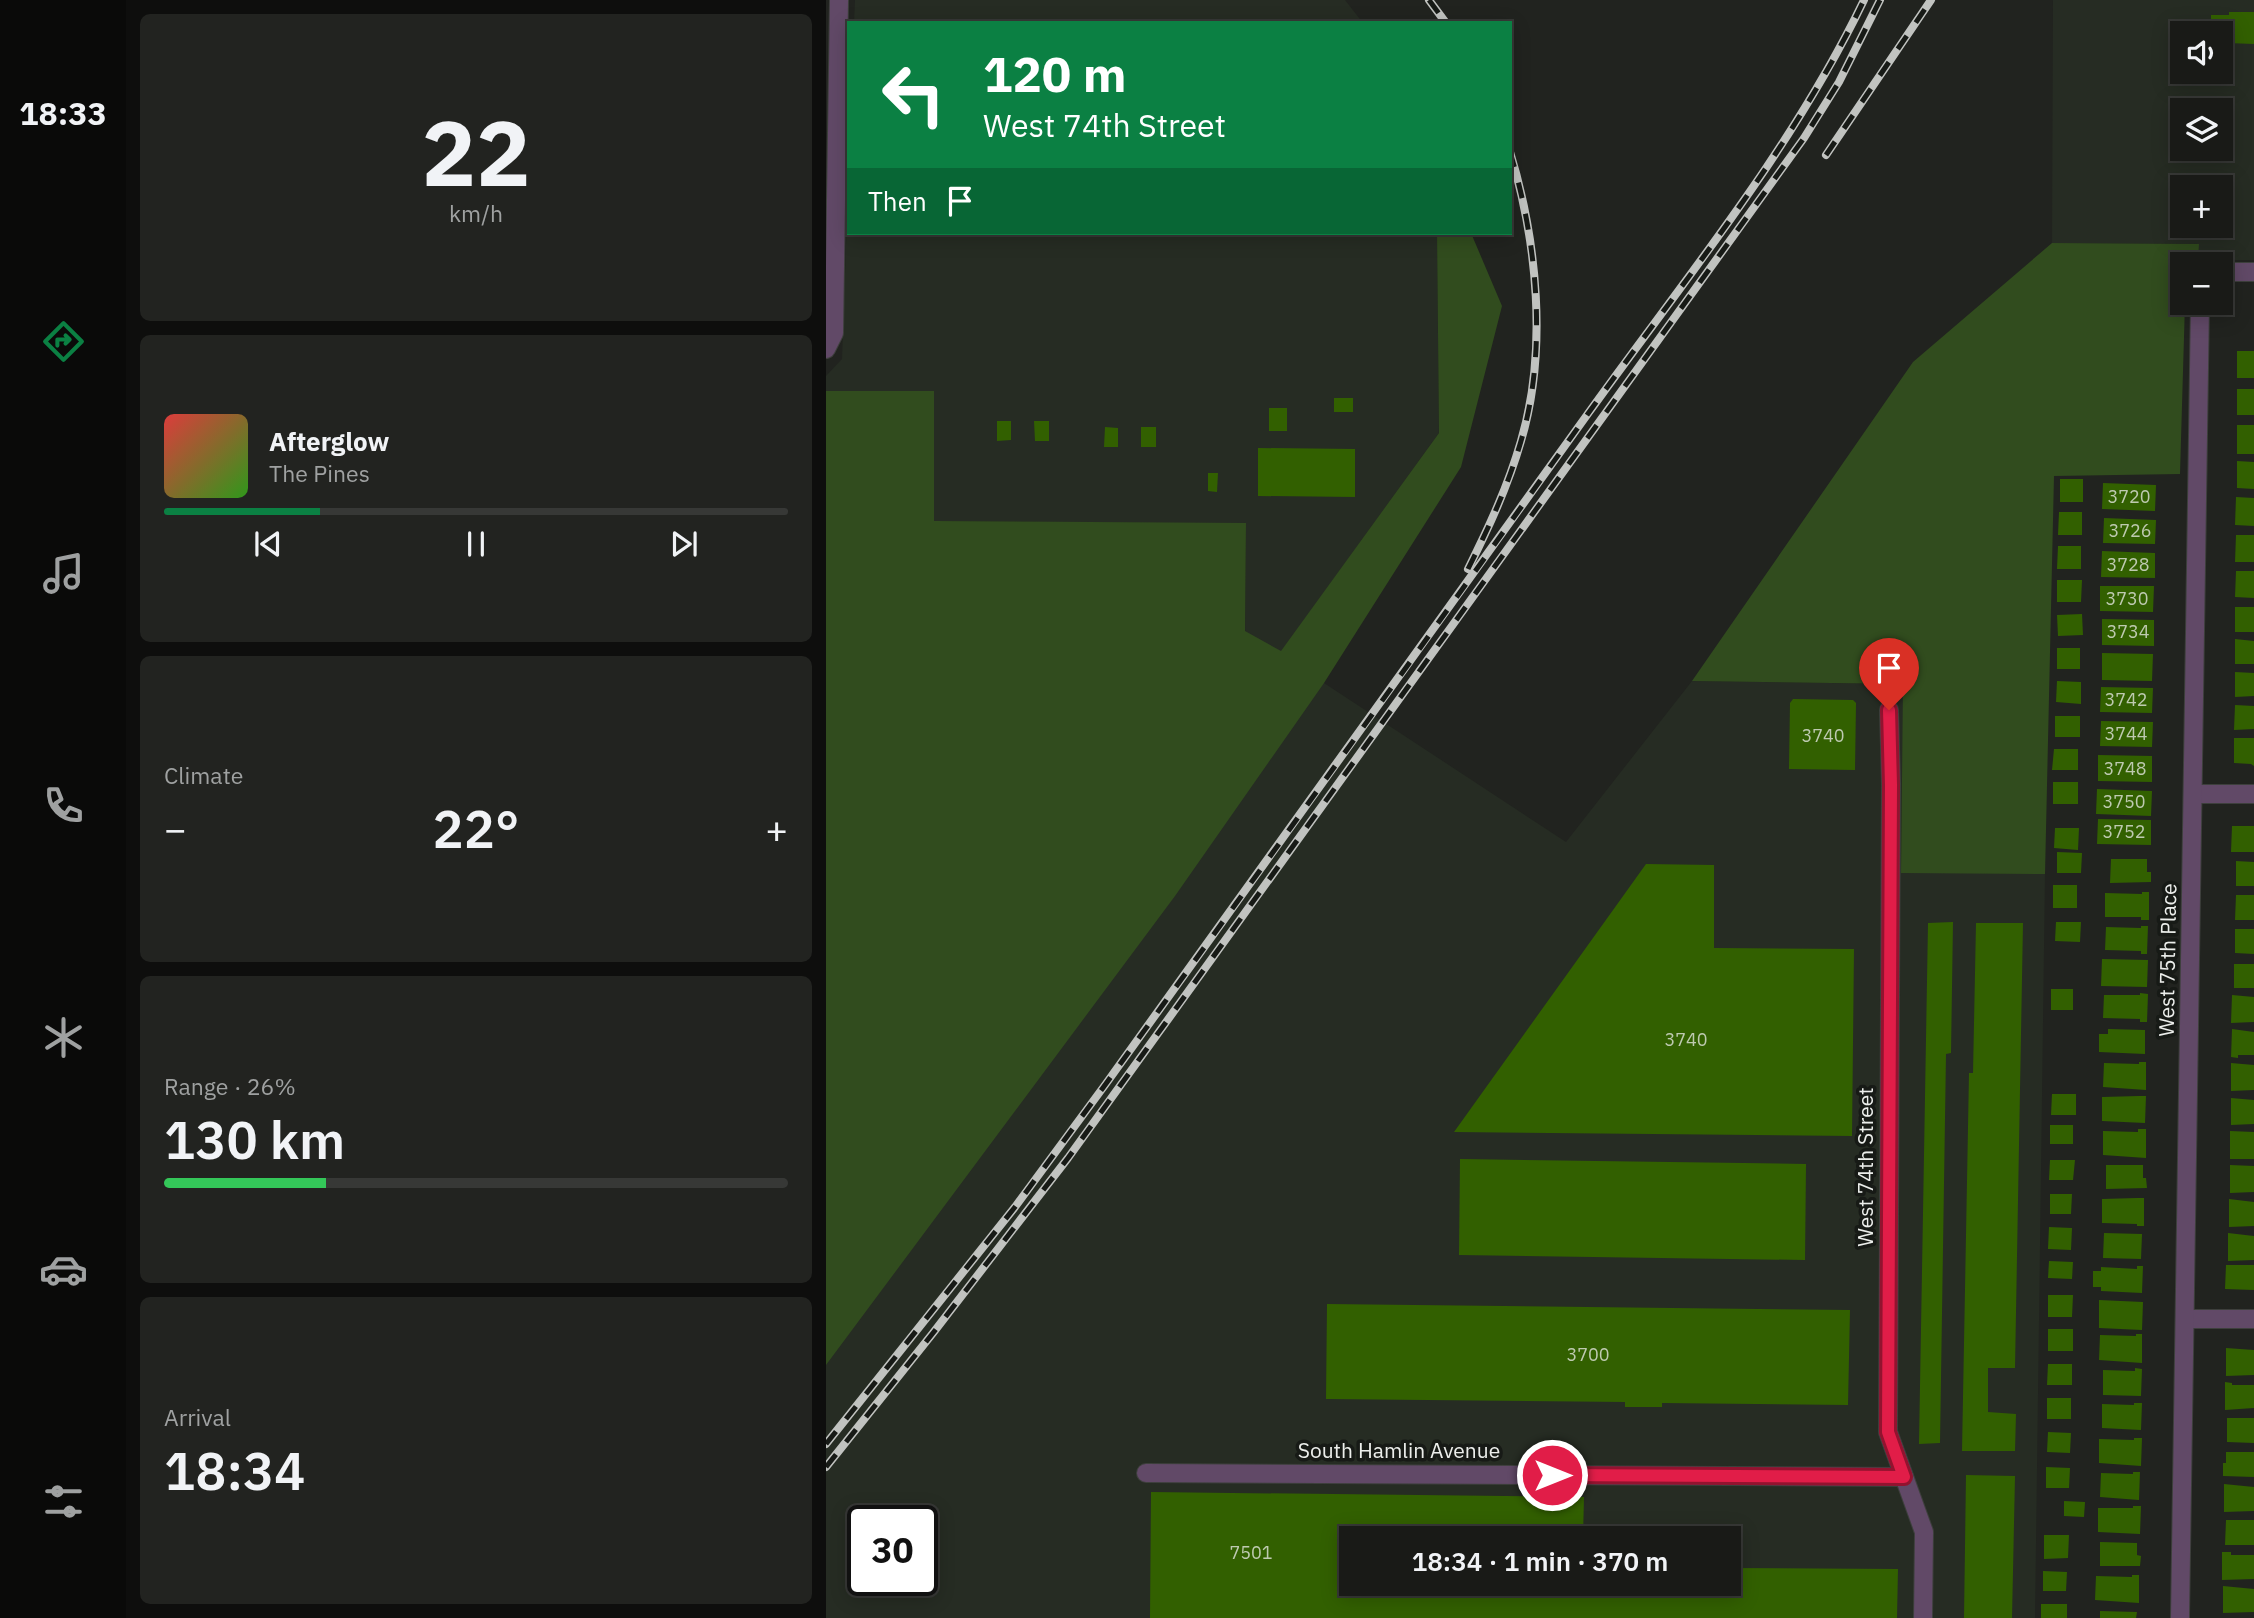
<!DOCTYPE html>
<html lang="en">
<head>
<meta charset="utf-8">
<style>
	:root { --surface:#191a17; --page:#222320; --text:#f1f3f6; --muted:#9fa1a1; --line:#373836; --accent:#0b8043 }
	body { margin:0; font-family:"IBM Plex Sans",sans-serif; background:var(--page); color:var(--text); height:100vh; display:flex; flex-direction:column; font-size:26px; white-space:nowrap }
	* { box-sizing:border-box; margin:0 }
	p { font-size:23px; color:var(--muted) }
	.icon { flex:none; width:38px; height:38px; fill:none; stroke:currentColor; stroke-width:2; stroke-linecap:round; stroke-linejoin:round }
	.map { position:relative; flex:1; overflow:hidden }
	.drawer { display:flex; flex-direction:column; gap:14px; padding:14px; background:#0e0e0d; width:700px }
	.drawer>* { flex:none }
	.banner { position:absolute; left:21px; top:21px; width:665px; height:214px; border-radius:0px; box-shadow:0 4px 18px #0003,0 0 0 2px var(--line); background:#0b8043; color:#fff; overflow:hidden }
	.buttons { position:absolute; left:1344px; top:21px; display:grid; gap:14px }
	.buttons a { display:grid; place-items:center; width:63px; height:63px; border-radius:0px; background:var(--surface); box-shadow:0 4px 18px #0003,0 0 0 2px var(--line); font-size:35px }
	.speed { position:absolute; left:21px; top:1505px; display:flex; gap:14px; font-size:35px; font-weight:700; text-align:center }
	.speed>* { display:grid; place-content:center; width:91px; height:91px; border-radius:50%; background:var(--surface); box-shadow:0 4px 18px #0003,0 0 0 2px var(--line); line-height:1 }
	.speed .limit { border:4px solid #111; border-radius:10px; background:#fff; color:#111 }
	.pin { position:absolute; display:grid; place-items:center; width:60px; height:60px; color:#fff; margin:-72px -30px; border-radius:50% 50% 50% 0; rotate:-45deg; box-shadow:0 0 7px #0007 }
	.pin .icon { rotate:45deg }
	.me { position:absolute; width:77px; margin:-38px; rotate:90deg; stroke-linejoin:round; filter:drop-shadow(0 0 5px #0008) }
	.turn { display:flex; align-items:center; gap:24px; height:147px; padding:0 21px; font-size:32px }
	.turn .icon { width:91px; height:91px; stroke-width:2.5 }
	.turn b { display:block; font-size:49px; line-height:60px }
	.then { display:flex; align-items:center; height:66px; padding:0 21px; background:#0003; gap:14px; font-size:26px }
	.big { font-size:52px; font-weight:600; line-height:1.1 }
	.drawer .widget { flex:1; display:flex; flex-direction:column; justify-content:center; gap:10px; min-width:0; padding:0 24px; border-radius:10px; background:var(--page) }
	.drawer .dial { align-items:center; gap:0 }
	.dial b { font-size:91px; line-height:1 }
	.song { display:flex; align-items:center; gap:21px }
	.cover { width:84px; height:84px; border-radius:10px; background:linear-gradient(135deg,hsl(0 70% 55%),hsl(110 70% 35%)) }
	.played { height:7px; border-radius:4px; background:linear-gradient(90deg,var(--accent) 25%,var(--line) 25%) }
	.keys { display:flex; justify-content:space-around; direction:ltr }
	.heat { display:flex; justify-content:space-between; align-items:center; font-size:38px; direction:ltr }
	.charge { height:10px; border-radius:5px; background:linear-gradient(90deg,#34c759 26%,var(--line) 0) }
	.trip { position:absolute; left:513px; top:1526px; width:402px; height:70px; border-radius:0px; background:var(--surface); box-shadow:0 4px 18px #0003,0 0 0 2px var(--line); font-weight:600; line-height:70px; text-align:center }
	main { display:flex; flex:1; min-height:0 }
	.menu { display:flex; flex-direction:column; width:126px; justify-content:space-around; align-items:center; background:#0a0a09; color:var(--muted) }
	.menu .icon { width:49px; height:49px }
	.menu .selected { color:var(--accent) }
	.menu b { font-size:32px; color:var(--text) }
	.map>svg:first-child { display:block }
</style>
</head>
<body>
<main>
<nav class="menu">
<b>18:33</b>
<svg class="icon selected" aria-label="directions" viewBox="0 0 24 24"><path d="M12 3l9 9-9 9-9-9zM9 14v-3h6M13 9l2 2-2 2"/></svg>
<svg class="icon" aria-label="music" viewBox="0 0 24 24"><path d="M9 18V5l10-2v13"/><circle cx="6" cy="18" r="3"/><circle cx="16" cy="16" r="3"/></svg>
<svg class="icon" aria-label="phone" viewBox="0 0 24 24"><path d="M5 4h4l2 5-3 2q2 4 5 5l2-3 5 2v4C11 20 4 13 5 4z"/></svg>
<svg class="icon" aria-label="climate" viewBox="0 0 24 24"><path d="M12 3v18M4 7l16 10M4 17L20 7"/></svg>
<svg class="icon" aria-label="car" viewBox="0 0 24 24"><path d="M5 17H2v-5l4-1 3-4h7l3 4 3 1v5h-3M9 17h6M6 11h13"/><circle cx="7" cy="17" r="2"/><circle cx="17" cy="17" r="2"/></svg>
<svg class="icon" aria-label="filters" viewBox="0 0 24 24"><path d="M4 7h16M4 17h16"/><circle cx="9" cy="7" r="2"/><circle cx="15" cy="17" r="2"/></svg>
</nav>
<section class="drawer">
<div class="widget dial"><b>22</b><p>km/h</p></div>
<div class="widget">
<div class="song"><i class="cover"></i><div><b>Afterglow</b><p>The Pines</p></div></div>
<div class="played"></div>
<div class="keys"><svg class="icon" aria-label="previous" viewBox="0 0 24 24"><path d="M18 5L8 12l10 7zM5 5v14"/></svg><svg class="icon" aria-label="pause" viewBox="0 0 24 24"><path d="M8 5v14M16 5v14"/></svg><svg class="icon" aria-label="next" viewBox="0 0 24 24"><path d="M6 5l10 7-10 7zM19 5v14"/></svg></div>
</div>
<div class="widget"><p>Climate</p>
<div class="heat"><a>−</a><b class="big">22°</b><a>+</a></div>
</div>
<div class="widget"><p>Range · 26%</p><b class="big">130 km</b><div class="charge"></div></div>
<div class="widget"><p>Arrival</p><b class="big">18:34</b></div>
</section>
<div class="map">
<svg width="1428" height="1618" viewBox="0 0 1428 1618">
	<rect width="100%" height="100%" fill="#21231f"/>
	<g fill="#262c23" fill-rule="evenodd">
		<path d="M29,0H519L537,23H28Z"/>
		<path d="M1227,0H1428V260H1372V244L1226,243ZM1356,33H1395V72H1356ZM1356,110H1395V149H1356ZM1356,187H1395V226H1356Z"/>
		<path d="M23,159V233H611L613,433L455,652L498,683L740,842L866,681L1078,684L1075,872L1219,874L1209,1618H0V1281L419,631L420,524L108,521V391H0V376L16,359ZM37,1521H96V1580H37ZM525,1538H903V1584H525Z"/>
	</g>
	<g fill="#314c1e">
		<path d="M611,233H645L676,306L635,467L498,683L349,896L0,1365V391H108V521L420,523L419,631L455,651L613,433Z"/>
		<path d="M1226,243L1373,244L1372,260L1356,264V303H1359L1354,474L1228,476L1219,874L1075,873L1077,684L866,681L1087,362Z"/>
	</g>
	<g fill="#326000">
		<path d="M1403,12H1428V44L1401,43V41L1395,40V33H1385V15H1403Z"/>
		<rect x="1411" y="351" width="17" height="27"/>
		<rect x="1411" y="389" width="17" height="26"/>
		<rect x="508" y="398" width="19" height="14"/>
		<rect x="443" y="408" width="18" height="23"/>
		<path d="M171,421H185V440L171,441Z"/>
		<path d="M208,421H223V441H209Z"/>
		<rect x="1411" y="425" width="17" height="29"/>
		<path d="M279,427L292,428V447H278Z"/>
		<rect x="315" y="427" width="15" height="20"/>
		<path d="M432,448L529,449V497L432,496Z"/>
		<path d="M1411,461L1428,462V489L1411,488Z"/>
		<path d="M382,473H392L391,492L382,491Z"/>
		<rect x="1234" y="479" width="23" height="23"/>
		<path d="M1277,483L1330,485L1329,511L1276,509Z"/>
		<path d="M1410,497L1428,498V526L1409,525Z"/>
		<path d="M1233,512H1256V535H1232Z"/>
		<path d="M1278,518L1330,520L1329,544L1277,543Z"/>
		<path d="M1410,535H1428V562H1409Z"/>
		<path d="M1232,546H1255V569H1231Z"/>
		<path d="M1276,551L1329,553V578L1275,577Z"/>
		<path d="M1410,571H1428V598L1409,597Z"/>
		<path d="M1231,580H1256L1255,602H1231Z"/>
		<path d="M1274,586H1328L1327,612L1274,611Z"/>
		<rect x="1409" y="607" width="19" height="25"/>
		<path d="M1256,614L1257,635L1232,636L1231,615Z"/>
		<path d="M1276,619L1328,620V646L1276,645Z"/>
		<path d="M1409,639L1428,641V664H1409Z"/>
		<rect x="1231" y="648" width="23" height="21"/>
		<path d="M1276,653L1327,654L1326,681L1276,680Z"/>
		<path d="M1409,672L1428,673V696L1409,697Z"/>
		<path d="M1231,681L1255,682V704L1230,702Z"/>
		<path d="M1275,687L1327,688L1326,713L1274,712Z"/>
		<path d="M967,699L1027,700L1030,703L1029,770L963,769L964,703Z"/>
		<path d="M1409,705L1428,706V729L1408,730Z"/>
		<rect x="1229" y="716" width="25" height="21"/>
		<path d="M1275,721L1327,722L1326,747L1274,746Z"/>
		<path d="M1408,738H1428V766L1425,764L1408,763Z"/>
		<path d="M1228,749H1252V770H1226Z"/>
		<path d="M1272,755L1326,756V782L1272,781Z"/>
		<rect x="1227" y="782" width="25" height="22"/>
		<path d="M1271,789L1326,791L1325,816L1270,814Z"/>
		<path d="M1272,819L1325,820V845L1271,844Z"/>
		<path d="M1406,826H1428V852H1405Z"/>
		<path d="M1229,828H1253L1252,850L1228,848Z"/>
		<path d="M1231,852L1256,853L1255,873H1231Z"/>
		<path d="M1285,859H1321V872H1325V882L1284,883Z"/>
		<path d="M1410,861L1428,862V886H1410Z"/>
		<path d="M820,864L888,865V948L1028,949L1026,1136L628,1132Z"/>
		<rect x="1227" y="885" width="24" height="23"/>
		<path d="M1316,892H1323V920H1315V917H1279V893L1316,894Z"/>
		<path d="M1410,895H1428V920H1409Z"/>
		<path d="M1127,922L1125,1053L1120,1054L1114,1443L1093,1444L1102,923Z"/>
		<path d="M1230,922H1255L1254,942L1229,941Z"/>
		<path d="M1150,923H1197L1189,1368H1162V1412L1190,1414L1189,1451H1136L1143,1073H1147Z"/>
		<path d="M1315,926H1322L1321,954H1315V951L1279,950L1280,927L1315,928Z"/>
		<path d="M1409,929H1428V954L1409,953Z"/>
		<path d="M1276,959L1322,960L1321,987L1275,986Z"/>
		<rect x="1408" y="964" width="20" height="24"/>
		<rect x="1225" y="989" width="22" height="21"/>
		<path d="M1314,993L1322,994L1321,1022H1314V1019L1277,1018L1278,995H1314Z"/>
		<path d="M1406,995L1428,997V1022L1405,1023Z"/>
		<path d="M1282,1029L1319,1030V1054L1273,1052V1034H1282Z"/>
		<path d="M1406,1029L1428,1032V1055H1412V1058L1405,1057Z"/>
		<path d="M1313,1062H1320V1090L1277,1087L1278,1063L1313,1064Z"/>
		<path d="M1405,1063L1428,1065V1090L1405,1091Z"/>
		<path d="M1226,1094H1250V1115H1225Z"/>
		<path d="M1313,1096H1320L1319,1123L1276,1121V1097Z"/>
		<path d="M1405,1098L1428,1100V1124L1405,1125Z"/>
		<rect x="1224" y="1125" width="23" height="19"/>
		<path d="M1312,1129H1320V1158L1277,1155V1131L1312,1132Z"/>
		<path d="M1404,1131L1428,1132V1159H1404Z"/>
		<path d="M634,1159L980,1164L979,1260L633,1255Z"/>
		<path d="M1224,1160H1249L1247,1180H1223Z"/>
		<path d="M1280,1165H1317V1178H1320L1321,1188L1280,1189Z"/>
		<path d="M1404,1165L1428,1166V1192L1404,1193Z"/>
		<path d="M1224,1194H1246L1245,1214H1224Z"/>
		<path d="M1311,1198H1318V1226H1311V1224L1276,1223V1199Z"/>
		<path d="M1403,1199L1428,1202V1226L1403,1227Z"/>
		<path d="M1223,1227L1246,1228L1245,1250L1222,1249Z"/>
		<path d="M1278,1233L1316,1234L1315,1259L1277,1258Z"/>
		<path d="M1402,1233L1428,1236V1260L1402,1261Z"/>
		<path d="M1223,1261L1247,1262L1246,1279L1222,1278Z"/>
		<path d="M1400,1265H1428V1290L1399,1289Z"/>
		<path d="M1311,1266H1317L1316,1293L1275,1291V1287H1267V1271H1275V1267L1311,1269Z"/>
		<path d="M1222,1295H1247L1246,1317H1222Z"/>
		<path d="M1273,1300L1317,1302L1316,1330L1273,1328Z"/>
		<path d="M501,1304L1024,1310L1022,1405L836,1403V1407H799V1402L500,1399Z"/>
		<rect x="1222" y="1329" width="25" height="22"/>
		<path d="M1310,1334H1316V1363L1273,1360L1274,1335L1310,1336Z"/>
		<path d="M1400,1348L1428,1350V1375L1400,1376Z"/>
		<path d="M1222,1364H1246V1385H1221Z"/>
		<path d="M1309,1368L1316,1369L1315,1396L1277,1395V1370L1309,1371Z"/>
		<path d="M1399,1382L1406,1383V1385H1428V1408L1399,1410Z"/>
		<rect x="1221" y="1398" width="24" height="21"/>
		<path d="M1308,1403H1316L1315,1430L1276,1428V1404L1308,1405Z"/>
		<path d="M1401,1418H1428V1443L1401,1442Z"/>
		<path d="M1222,1432L1245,1433L1244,1453L1221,1452Z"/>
		<path d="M1308,1438H1316L1315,1466L1273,1463V1439L1308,1440Z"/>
		<path d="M1400,1452H1428V1477L1397,1476V1463H1400Z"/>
		<path d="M1220,1467L1244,1468L1243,1488H1220Z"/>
		<path d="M1307,1472H1314L1313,1500L1274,1497L1275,1473L1307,1474Z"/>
		<path d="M1140,1475L1189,1476L1186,1618H1138Z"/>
		<path d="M1398,1484L1428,1487V1511L1398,1512Z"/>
		<path d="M325,1492L758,1497L757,1538H525V1584H903V1568L1072,1569L1071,1618H324Z"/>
		<path d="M1238,1501L1259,1502L1258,1517L1238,1516Z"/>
		<path d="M1307,1506H1315L1314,1534L1272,1532V1508H1307Z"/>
		<path d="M1400,1520H1428V1545H1399Z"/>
		<path d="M1218,1535H1243L1242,1558L1218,1559Z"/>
		<path d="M1274,1542L1311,1543V1555L1315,1556L1314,1566H1274Z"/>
		<path d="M1396,1552H1405V1555H1428V1579L1396,1580Z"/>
		<path d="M1217,1571L1241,1572L1240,1591H1217Z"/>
		<path d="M1306,1575H1313V1603L1269,1600L1270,1576L1306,1577Z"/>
		<path d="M1397,1586L1428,1589V1612L1397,1613Z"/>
		<rect x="1215" y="1604" width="26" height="14"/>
		<path d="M1274,1611L1311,1612L1310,1618H1274Z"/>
	</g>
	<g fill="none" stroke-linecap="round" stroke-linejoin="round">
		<defs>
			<g id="minor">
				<path d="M1395,272H1428"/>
				<path d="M0,349L8,333L13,0"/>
				<path d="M1063,710L1065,784L1062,1432L1098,1532L1097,1618"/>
				<path d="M1367,794H1428"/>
				<path d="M1359,1319H1428"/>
				<path d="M320,1473L1078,1477"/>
				<path d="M1354,1618L1374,303"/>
			</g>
		</defs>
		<use href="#minor" stroke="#3d3f3c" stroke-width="20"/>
		<use href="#minor" stroke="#614967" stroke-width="18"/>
		<defs>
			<g id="rail">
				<path d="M603,0L620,23"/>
				<path d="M1000,155L1105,0"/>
				<path d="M642,569C663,527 682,486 695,441C722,350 711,241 684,152"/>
				<path d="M0,1444L189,1207L279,1085C440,862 601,639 761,415C858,280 966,150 1038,0"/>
				<path d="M0,1467L107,1333L242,1158L978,138L1013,82L1054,0"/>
			</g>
		</defs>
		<use href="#rail" stroke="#c1c3c0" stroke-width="8"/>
		<use href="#rail" stroke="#171a16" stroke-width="5" stroke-dasharray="16" stroke-linecap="butt"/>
	</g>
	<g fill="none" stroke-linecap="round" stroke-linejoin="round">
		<defs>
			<path id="route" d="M726,1475L1078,1477L1062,1432L1065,785L1063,710"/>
		</defs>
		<use href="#route" stroke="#92132f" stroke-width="18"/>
		<use href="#route" stroke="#e11d48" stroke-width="12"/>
	</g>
	<g text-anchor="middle" stroke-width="7" stroke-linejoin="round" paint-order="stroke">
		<g font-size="18" fill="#becab0">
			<text x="1303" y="503">3720</text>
			<text x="1304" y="537">3726</text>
			<text x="1302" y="571">3728</text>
			<text x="1301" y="605">3730</text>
			<text x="1302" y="638">3734</text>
			<text x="1300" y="706">3742</text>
			<text x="1300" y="740">3744</text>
			<text x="997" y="742">3740</text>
			<text x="1299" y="775">3748</text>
			<text x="1298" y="808">3750</text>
			<text x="1298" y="838">3752</text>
			<text x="860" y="1046">3740</text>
			<text x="762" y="1361">3700</text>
			<text x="425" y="1559">7501</text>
		</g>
		<g font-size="21" fill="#eceeeb" stroke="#171a16">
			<text transform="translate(1342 960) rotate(-89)" y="7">West 75th Place</text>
			<text transform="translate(1040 1167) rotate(-90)" y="7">West 74th Street</text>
			<text x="573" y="1458">South Hamlin Avenue</text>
		</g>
	</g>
</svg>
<div class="buttons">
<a><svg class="icon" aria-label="sound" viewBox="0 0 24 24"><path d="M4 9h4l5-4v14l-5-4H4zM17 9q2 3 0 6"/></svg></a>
<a><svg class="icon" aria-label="layers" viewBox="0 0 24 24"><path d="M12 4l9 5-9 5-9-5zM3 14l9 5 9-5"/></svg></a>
<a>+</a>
<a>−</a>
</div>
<div class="speed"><div class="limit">30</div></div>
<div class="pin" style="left:1063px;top:710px;background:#d93025"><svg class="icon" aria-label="arrive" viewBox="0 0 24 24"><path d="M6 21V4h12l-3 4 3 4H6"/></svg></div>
<svg class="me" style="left:726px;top:1475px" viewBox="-20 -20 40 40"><circle r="17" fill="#e11d48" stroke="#fff" stroke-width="3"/><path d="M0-11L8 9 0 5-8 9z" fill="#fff"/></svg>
<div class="trip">18:34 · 1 min · 370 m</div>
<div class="banner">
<div class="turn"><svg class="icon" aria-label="left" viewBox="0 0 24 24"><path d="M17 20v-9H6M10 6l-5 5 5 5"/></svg><div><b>120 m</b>West 74th Street</div></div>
<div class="then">Then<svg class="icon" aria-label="arrive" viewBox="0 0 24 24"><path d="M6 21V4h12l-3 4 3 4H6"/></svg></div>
</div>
</div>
</main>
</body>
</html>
